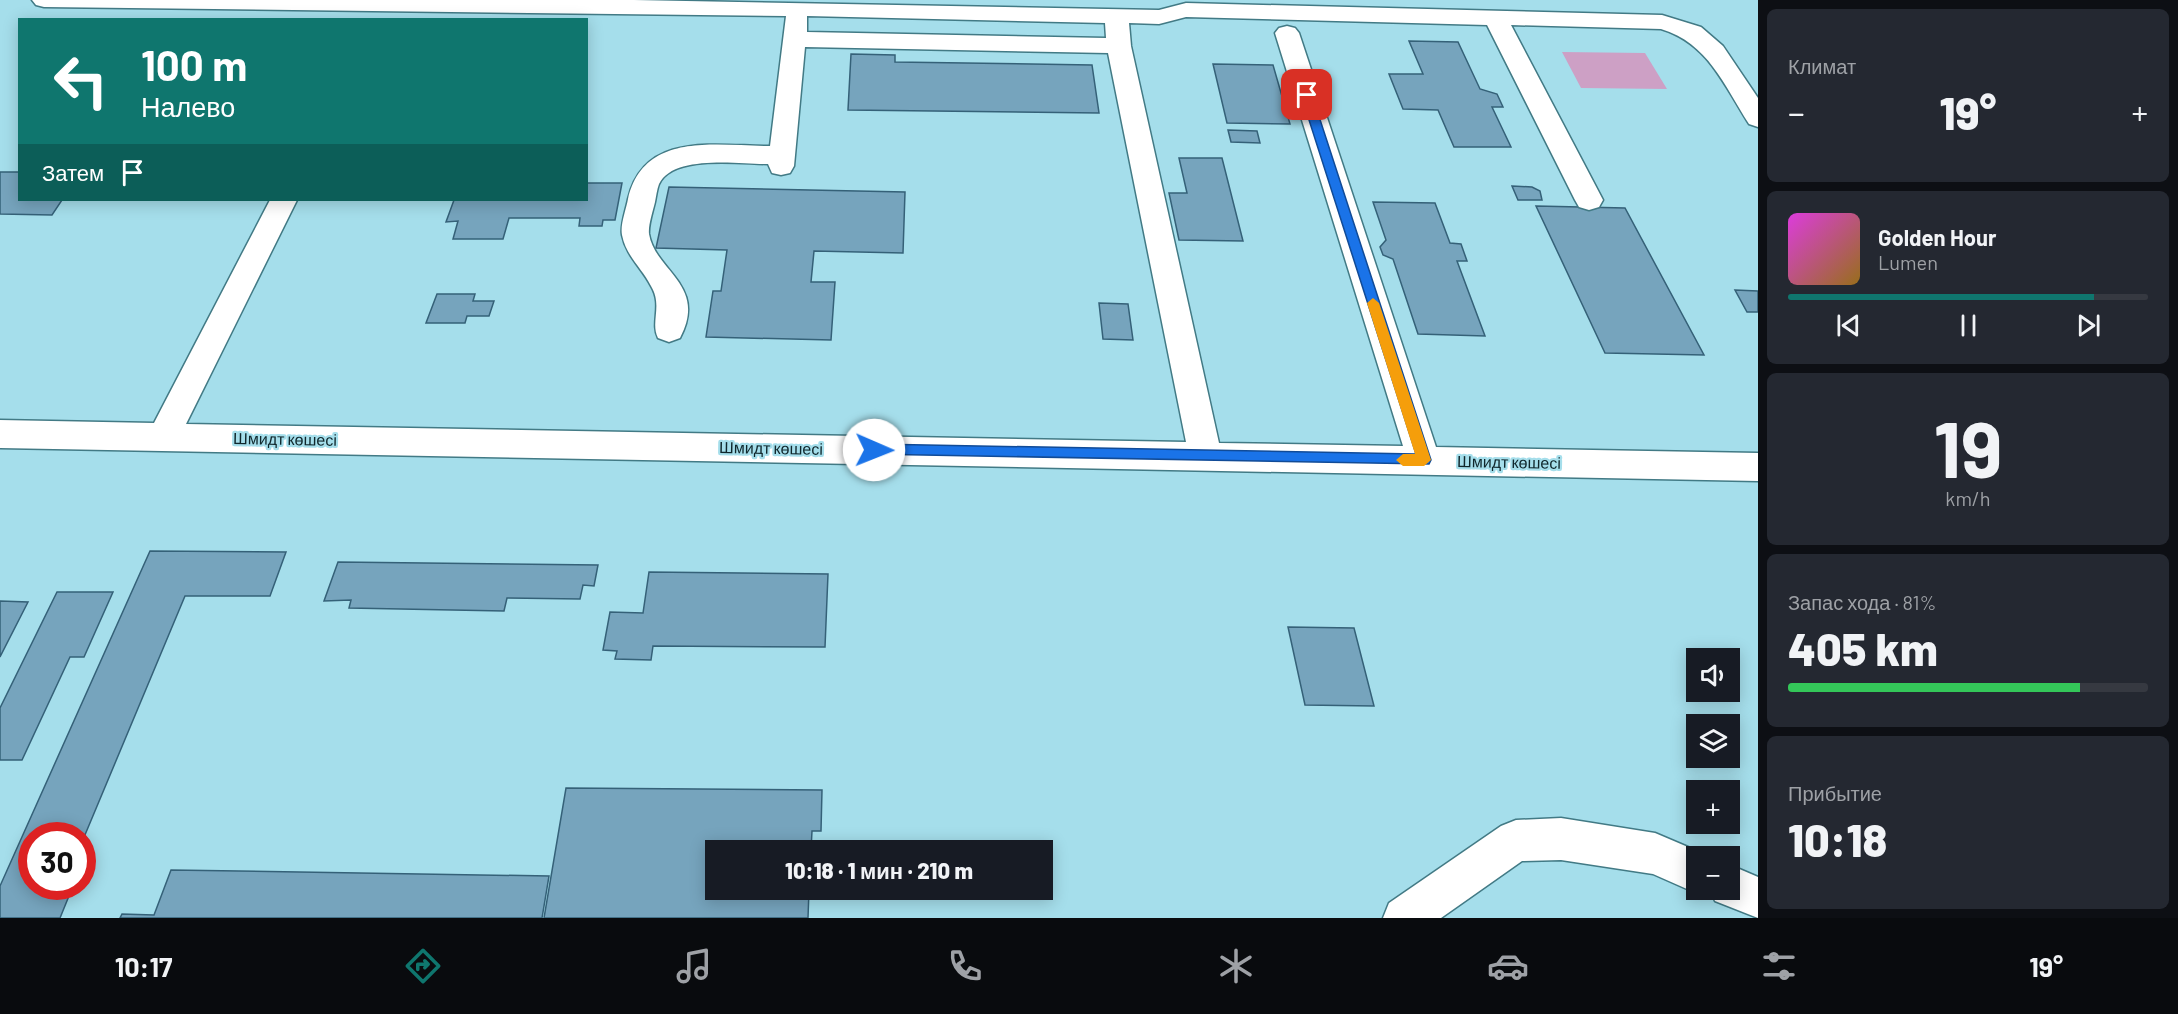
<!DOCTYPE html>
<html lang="ru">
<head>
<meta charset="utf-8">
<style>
	:root { --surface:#171b24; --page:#242831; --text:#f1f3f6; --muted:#9ea1a6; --line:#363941; --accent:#0f766e }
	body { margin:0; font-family:Barlow,sans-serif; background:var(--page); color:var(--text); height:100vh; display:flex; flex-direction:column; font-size:22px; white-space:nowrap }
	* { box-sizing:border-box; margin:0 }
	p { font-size:20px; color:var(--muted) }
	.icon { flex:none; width:33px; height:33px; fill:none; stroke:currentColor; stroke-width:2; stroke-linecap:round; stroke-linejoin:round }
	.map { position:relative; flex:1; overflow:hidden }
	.drawer { display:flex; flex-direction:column; gap:9px; padding:9px; background:#0d0f14; width:420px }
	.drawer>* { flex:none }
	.hud { position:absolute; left:18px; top:18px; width:570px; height:183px; border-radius:0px; box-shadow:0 3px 15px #0003; background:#0f766e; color:#fff; overflow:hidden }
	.buttons { position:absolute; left:1686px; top:648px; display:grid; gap:12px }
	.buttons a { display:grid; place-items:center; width:54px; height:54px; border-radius:0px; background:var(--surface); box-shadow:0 3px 15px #0003; font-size:30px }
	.speed { position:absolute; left:18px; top:822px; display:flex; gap:12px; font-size:30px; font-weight:700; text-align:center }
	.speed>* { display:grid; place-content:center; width:78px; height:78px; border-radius:50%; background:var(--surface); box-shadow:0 3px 15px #0003; line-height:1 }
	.speed .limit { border:9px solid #d22; background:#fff; color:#111 }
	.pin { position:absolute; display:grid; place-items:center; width:51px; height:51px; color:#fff; margin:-26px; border-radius:12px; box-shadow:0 3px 9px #0006 }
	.me { position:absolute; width:66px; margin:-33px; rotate:91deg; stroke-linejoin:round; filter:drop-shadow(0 0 4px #0008) }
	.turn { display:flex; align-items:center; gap:21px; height:126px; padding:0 24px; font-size:27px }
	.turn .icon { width:78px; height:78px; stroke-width:2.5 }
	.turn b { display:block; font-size:42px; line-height:51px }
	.then { display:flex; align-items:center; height:57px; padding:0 24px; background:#0003; gap:12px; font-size:22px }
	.big { font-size:45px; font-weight:800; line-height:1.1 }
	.drawer .card { flex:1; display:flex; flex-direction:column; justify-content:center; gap:9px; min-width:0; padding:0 21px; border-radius:9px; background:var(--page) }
	.drawer .dial { align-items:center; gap:0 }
	.dial b { font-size:78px; line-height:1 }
	.song { display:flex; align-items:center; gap:18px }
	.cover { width:72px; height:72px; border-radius:9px; background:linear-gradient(135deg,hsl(300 70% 55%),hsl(40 70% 35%)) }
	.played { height:6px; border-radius:3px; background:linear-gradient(90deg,var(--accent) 85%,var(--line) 85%) }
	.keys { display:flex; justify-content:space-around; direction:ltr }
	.heat { display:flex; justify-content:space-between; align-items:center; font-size:33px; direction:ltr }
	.charge { height:9px; border-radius:4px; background:linear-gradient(90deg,#34c759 81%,var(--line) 0) }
	.trip { position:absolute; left:705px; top:840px; width:348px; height:60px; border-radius:0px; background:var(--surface); box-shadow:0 3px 15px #0003; font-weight:800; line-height:60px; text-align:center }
	.dock { display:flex; height:96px; justify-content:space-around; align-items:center; background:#090b0e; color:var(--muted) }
	.dock .icon { width:42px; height:42px }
	.dock .selected { color:var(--accent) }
	.dock b { font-size:27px; color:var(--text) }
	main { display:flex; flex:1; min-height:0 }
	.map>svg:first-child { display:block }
</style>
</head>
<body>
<main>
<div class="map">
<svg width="1758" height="918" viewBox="0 0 1758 918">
	<rect width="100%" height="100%" fill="#a5deeb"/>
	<path fill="#cda0c5" d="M1562,52L1645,53L1667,89L1581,88Z"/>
	<g fill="#76a4bd" stroke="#356178" stroke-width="1.5">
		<path d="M1409,41L1458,42L1480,89L1497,94L1503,107H1492L1511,147H1454L1438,110L1403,109L1389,74H1423Z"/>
		<path d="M851,54L895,55V62L1092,65L1099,113L848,110Z"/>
		<path d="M1213,64L1273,65L1290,124L1227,123Z"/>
		<path d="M1228,130L1257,131L1260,143L1231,142Z"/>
		<path d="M1179,158H1222L1243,241L1179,240L1169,193H1187Z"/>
		<path d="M0,172H20V200H62L52,215L0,214Z"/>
		<path d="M586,183H622L615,220H603L602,226H579L580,218H509L503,239H453L458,221L446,222L454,200H586Z"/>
		<path d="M1512,186L1532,187L1540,191L1542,200H1518Z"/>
		<path d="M669,187L905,192L903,253L814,251L811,282H835L831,340L706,337L713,291H721L727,250L656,248Z"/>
		<path d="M1373,202L1435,203L1450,243L1461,244L1467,261H1457L1485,336L1418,334L1393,259L1383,255L1380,247L1386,240Z"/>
		<path d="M1536,206L1625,208L1704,355L1605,353Z"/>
		<path d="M1735,290L1758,291V312H1747Z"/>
		<path d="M437,294H475L473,301H494L489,316H467L465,323H426Z"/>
		<path d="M1099,303L1128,304L1133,340L1103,339Z"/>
		<path d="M150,551L286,552L270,596H185L82,842V836H32V886H73L60,918H0V886Z"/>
		<path d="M338,562L598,565L594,586L583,585L580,599L507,598L504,611L349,608L351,600L324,601Z"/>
		<path d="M649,572L828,574L825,647L653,646L651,660L615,659L617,651L603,650L610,612L643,613Z"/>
		<path d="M57,592H113L84,657H70L22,760H0V708Z"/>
		<path d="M0,601L28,602L0,657Z"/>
		<path d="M1288,627L1354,628L1374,706L1305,705Z"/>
		<path d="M566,788L822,790L821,831H812L811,850H716V890H809L808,918H544Z"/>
		<path d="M171,870L549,876L542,918H120L122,914L154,915Z"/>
	</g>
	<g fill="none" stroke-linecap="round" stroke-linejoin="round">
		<defs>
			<g id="minor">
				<path d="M32,0H634L1159,10L1186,3L1662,15L1701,27L1723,46L1758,98V127L1749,124C1724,85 1708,43 1661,29L1511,25L1603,200L1599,207L1589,210L1579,207L1575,200L1487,25L1186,17L1159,24L1129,23L1131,46L1219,443L1403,446L1275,33L1279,28L1287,26L1295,28L1299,33L1436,447L1758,453V481L0,448V420L154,423L270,200H297L186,424L1186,442L1108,53L805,47L794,166L790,173L781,175L772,173L768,164C740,164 673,154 659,184C657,189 656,197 655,202C653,211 648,225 649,234C655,271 708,285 680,338L669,342L658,338C650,322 663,306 651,286C642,268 626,256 622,235C620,225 626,210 628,199C644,131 715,146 770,146L786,16L44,7L36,5ZM807,16L1105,23L1106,38L807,32Z"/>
				<path d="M1561,818L1655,833L1709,856H1696V890H1704L1696,893L1653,874L1561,860L1522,861L1441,918H1383L1389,903L1501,826L1516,820Z"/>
				<path d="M1730,865L1758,877V918L1715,901L1710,890H1730Z"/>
			</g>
		</defs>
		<use href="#minor" stroke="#427a85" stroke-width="3"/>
		<use href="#minor" fill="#fff" fill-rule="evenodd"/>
	</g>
	<path fill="#1a73e8" stroke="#114b97" stroke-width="1.5" d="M1307,92L1312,95L1431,460L1429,464L869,454V446L874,444L1416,454L1301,95Z"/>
	<path fill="#f59e0b" d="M1373,298L1379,303L1431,460L1424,466H1403L1396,460L1403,454H1415L1367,303Z"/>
	<g text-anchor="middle" stroke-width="4.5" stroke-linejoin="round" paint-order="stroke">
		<g font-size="16" fill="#10272c" stroke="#a5deeb">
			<text transform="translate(285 439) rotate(1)" y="6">Шмидт көшесі</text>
			<text transform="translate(771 448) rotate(1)" y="6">Шмидт көшесі</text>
			<text transform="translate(1509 462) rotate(1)" y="6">Шмидт көшесі</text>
		</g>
	</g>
</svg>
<div class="buttons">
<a><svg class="icon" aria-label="sound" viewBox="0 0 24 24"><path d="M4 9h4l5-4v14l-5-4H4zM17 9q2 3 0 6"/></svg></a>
<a><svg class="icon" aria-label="layers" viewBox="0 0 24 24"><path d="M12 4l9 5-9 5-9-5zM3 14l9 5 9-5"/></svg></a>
<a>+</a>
<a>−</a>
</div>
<div class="speed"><div class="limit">30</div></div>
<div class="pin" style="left:1307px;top:95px;background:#d93025"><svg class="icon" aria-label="arrive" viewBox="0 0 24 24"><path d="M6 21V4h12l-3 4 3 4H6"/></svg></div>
<svg class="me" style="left:874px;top:450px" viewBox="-20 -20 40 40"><circle r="19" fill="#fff"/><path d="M0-13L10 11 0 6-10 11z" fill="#1a73e8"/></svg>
<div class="trip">10:18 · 1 мин · 210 m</div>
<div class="hud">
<div class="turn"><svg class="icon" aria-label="left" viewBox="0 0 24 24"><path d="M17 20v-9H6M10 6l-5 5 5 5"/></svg><div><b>100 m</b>Налево</div></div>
<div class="then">Затем<svg class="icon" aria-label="arrive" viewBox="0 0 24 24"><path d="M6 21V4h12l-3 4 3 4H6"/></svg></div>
</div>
</div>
<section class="drawer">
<div class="card"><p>Климат</p>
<div class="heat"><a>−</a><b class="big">19°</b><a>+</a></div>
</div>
<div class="card">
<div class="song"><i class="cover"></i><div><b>Golden Hour</b><p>Lumen</p></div></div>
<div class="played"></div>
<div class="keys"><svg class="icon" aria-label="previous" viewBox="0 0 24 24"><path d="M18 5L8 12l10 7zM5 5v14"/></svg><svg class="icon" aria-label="pause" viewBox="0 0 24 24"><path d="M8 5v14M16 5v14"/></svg><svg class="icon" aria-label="next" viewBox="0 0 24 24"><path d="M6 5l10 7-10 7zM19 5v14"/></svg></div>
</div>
<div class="card dial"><b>19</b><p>km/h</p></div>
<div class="card"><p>Запас хода · 81%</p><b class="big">405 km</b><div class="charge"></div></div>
<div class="card"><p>Прибытие</p><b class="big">10:18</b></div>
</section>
</main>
<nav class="dock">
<b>10:17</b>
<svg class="icon selected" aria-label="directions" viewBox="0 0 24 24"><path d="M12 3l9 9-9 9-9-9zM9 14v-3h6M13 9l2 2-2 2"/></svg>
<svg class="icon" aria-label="music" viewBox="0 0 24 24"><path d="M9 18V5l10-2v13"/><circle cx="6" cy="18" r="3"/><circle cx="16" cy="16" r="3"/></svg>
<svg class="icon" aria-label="phone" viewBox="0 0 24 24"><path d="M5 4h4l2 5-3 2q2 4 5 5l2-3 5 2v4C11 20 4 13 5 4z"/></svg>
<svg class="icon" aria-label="climate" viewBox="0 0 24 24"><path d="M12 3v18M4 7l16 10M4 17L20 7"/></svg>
<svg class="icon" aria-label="car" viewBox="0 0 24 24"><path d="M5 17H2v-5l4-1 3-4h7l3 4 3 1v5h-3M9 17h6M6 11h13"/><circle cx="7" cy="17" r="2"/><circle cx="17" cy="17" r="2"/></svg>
<svg class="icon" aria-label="filters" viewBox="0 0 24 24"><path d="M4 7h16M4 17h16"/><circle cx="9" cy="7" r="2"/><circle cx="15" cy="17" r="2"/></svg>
<b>19°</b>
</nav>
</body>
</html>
